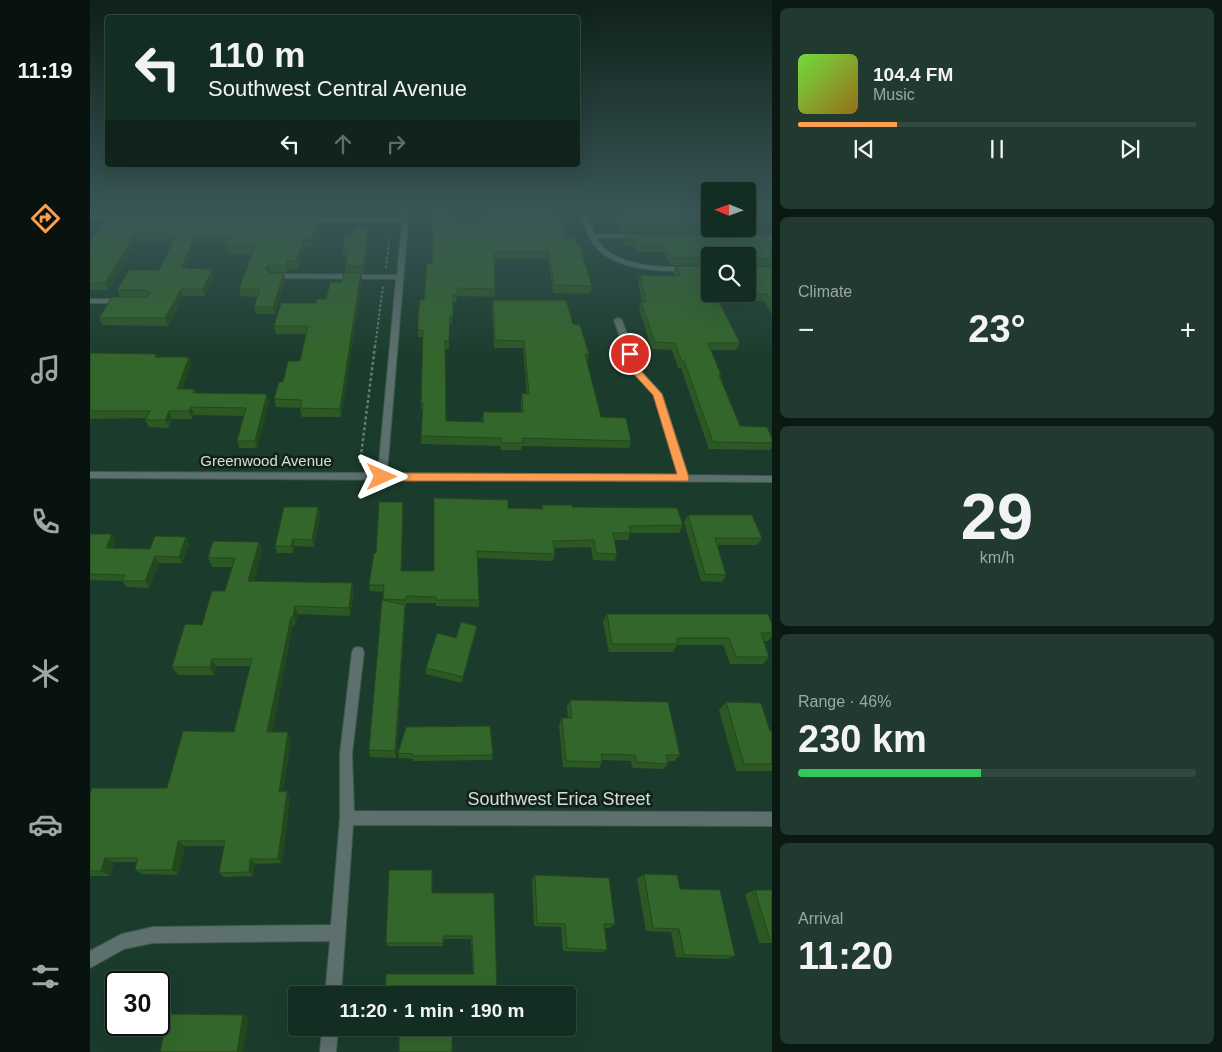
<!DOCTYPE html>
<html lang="en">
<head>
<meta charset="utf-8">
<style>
	:root { --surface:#142d22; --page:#21392f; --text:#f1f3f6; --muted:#9da8a5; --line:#334940; --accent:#fb9e51 }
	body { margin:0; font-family:Helvetica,sans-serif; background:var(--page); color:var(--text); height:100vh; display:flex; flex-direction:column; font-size:19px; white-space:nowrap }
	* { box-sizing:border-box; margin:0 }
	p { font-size:16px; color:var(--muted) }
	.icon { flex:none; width:28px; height:28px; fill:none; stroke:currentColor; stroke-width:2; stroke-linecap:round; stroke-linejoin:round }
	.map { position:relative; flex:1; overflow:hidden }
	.drawer { display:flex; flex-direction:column; gap:8px; padding:8px; background:#0b1913; width:450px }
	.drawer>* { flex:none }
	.hud { position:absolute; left:15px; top:15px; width:475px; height:152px; border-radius:5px; box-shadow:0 5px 20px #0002,0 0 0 1px var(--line); background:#142d22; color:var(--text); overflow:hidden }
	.needle { width:32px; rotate:271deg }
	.controls { position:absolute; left:611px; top:182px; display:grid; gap:10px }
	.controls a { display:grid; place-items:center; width:55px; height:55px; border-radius:5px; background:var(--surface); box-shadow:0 5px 20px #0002,0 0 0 1px var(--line); font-size:25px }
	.speed { position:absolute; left:15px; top:971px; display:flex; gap:10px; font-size:25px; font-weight:700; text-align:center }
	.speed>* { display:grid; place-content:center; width:65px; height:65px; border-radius:50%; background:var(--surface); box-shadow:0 5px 20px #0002,0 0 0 1px var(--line); line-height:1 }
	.speed .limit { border:2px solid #111; border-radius:8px; background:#fff; color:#111 }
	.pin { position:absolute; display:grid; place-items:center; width:42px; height:42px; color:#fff; margin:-21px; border:2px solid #fff; border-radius:50%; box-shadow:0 1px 5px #0007 }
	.me { position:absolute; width:55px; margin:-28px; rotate:90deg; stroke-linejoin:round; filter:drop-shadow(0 0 4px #0008) }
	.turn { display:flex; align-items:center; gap:18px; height:105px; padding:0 20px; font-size:22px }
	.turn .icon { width:65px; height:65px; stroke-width:2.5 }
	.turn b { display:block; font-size:35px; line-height:42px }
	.lanes { display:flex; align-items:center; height:48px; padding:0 20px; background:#0003; justify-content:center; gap:25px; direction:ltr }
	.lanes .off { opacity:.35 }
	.big { font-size:38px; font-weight:700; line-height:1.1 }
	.drawer .card { flex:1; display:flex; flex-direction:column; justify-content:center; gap:8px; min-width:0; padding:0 18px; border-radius:8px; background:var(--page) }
	.drawer .dial { align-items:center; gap:0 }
	.dial b { font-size:65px; line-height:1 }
	.song { display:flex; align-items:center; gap:15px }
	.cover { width:60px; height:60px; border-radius:8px; background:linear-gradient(135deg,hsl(100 70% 55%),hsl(40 70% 35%)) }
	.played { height:5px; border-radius:2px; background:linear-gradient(90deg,var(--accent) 25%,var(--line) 25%) }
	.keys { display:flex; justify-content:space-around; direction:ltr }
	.heat { display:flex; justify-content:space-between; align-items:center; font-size:28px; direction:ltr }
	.charge { height:8px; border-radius:4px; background:linear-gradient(90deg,#34c759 46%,var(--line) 0) }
	.trip { position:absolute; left:198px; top:986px; width:288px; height:50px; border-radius:5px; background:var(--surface); box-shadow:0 5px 20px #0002,0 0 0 1px var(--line); font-weight:700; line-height:50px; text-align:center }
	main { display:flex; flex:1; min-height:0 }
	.menu { display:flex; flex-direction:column; width:90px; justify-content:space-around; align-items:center; background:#08120e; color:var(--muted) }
	.menu .icon { width:35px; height:35px }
	.menu .current { color:var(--accent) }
	.menu b { font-size:22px; color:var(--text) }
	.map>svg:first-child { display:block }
</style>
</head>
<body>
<main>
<nav class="menu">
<b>11:19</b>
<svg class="icon current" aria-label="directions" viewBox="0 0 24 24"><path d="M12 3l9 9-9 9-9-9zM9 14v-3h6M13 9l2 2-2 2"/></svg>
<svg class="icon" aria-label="music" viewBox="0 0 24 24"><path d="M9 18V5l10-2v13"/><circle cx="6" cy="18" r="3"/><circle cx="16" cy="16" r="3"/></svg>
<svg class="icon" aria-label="phone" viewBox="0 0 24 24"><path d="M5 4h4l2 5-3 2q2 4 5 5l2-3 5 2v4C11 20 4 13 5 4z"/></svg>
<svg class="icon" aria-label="climate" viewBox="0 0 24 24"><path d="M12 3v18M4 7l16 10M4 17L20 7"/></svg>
<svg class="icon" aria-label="car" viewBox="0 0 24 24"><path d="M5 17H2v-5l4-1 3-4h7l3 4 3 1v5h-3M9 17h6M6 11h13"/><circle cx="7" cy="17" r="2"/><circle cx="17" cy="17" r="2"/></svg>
<svg class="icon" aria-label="filters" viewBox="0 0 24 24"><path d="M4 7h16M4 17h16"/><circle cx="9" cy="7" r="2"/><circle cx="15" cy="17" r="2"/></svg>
</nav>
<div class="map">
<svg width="682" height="1052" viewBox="0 0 682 1052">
	<rect width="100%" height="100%" fill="#1b3c2d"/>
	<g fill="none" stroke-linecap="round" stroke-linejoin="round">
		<defs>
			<g id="minor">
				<path d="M313,210H319L297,473L588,475L564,395L542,371L524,320L528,318L532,320L550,370L572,394L598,475L682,476V482L0,478V472L288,473L306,279L181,278L178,276L181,274L307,275L312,222H213L210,220L213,218H312Z"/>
				<path d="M489,210H495L504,234L548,235L549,236L546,238H506C525,272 587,267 620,267V271C587,271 528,275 505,246C497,236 494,222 489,210Z"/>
				<path d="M0,215L29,216L32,218L29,220L0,219Z"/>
				<path d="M663,235L682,236V240L661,238V236Z"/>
				<path d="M0,299H32L36,301L32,303H0Z"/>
				<path d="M268,647L272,648L274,652L262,754L264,811L682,812V826L263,825L251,995H235L240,941L63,943L34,949L0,968V951L32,934L63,927L241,925L250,818V754L262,652L264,648Z"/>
				<path d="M232,1028H248L246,1052H230Z"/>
			</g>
			<path id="tertiary" d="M0,210H4L0,214Z"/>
		</defs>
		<use href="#minor" stroke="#3b5a4c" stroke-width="2"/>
		<use href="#tertiary" stroke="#3b5a4c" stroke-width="2"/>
		<g stroke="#637e71" stroke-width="2" stroke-dasharray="2.5 2" stroke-linecap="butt">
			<path d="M296,268L299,239"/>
			<path d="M285,347L293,286"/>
		</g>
		<path stroke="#637e71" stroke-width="2.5" stroke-dasharray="3 2.5" stroke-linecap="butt" d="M270,463L285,346"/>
		<use href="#minor" fill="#5e706d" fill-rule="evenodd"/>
		<use href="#tertiary" fill="#5e706d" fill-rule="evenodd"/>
	</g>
	<g fill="#2c5824">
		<path d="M27,210H230L229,215L28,213Z"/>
		<path d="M341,210L364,222H392L391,210H470V211H468L476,238L502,286L500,294L463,293L458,258L404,259L405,289V297L367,296L366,302H363L362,324H359V349H355L356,421L392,422L393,412H431V401L432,393L437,394L433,348H404L402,307L403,300L483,324L499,354L497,362L511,417L541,441L539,448L432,446L431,450H411L410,446L331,444L333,410H331V403L333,337H328V316L334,300L342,263L343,231H341Z"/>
		<path d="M522,210H620V229H658V210L670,227L667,234L531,232Z"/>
		<path d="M19,214L228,223L222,247H215L208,269H199L198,272L180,273H194L195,280L185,314H166L164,307L168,297L151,296L149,289L162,254H138L136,246L138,244L107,243L96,268L124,276L115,296H93L78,326L12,325L9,318L30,297L27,290L69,270L83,242H47L18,290H0V291V241Z"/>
		<path d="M280,233L274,273H271L272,281L251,417H212L210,408L186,407L184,399L193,382L210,361L216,334H186L184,326L226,303L236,299L252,282L256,273L255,266L257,257H253L252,250L263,235Z"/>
		<path d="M535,233L682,247V264L681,266L660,265L682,267V315L674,301H631L630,303L650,343L646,350H621L631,375L630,378L650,426L682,438V446L680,450L619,449L591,368H588L582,350L562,349L549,309L551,302H552L548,282L550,275L585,276L583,273L586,266L620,294L658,256H620V265H580L574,252H545L543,247H535L533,240Z"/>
		<path d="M0,353L68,357H99L101,364L92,389H104L106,393L177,394L179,402L167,448H149L147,441L154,416L104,415L102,419H82L79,428L59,427L55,420L56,418L0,419Z"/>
		<path d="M313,502L312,571H344L418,508L451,509L452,505L482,507L593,525L589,533H540L538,540H524L527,554L524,561L503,560L501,547L464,548L465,554L463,561L387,558L389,600V607L346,606V603H316V606H315V615L306,758L280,757L279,750L293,592L280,591L279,585L286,553Z"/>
		<path d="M228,507L230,514L224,547L205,546L203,553H187L185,546Z"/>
		<path d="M598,515L672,538L667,545H627L636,575L632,582L611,581L594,522Z"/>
		<path d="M0,534L26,541L23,548L60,549L99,544L92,563H69L59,588L37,587L32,581L0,580Z"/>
		<path d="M169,542L172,550L164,581L262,583L264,592L260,616L208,614L205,625H203L182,732L201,739L193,791H197L200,797L192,863L165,864L163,876L134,877L129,873L134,846H95L88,875L52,874L45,870L47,862H24L20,876H0V794L77,788L144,732L160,666H126L124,675H88L82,667L112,625L135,591L142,567H122L118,558Z"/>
		<path d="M517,614L682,625V637L678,641H674L679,657L673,664H640L633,645H587L583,652H519L513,622Z"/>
		<path d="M387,626L386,633L372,683L336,674V668L366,638Z"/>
		<path d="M480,700L590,755L584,761H578V764L573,769L542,768L541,761L512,760V762L509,768L473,767L469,725L472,718H478L477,707Z"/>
		<path d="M636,702L680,731H682V771H646L629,710Z"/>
		<path d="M308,753L403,755L402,760L323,761V759L309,758Z"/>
		<path d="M554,874L590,889L645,956L636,959L586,957L581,932L556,931L547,879Z"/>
		<path d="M445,875L525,924L519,928H515L517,950L512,952L473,951L471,927L444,926L442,880Z"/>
		<path d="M665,890H682V943H669L655,894Z"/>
		<path d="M342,893H404L407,995L383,974L381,939H353V946H298L296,943Z"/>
	</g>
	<g fill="#24471d">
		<path d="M227,216L228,223L222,247L221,240Z"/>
		<path d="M279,226L280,233L274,273L273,266Z"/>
		<path d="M45,234L47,242L18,290L15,283Z"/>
		<path d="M105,236L107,243L93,276L91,268Z"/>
		<path d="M213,240L215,247L208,269L206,261Z"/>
		<path d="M197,261L199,269L198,272L196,265Z"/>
		<path d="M179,265L181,272L176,275L175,268Z"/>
		<path d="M122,269L124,276L115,296L113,289Z"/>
		<path d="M194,273L195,280L185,314L183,307Z"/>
		<path d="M271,273L272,281L251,417L250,409Z"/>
		<path d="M91,289L93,296L78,326L75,318Z"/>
		<path d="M99,357L101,364L90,396L87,389Z"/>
		<path d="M177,394L179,402L167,448L165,441Z"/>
		<path d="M101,407L104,415L102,419L99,411Z"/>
		<path d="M79,411L82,419L79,428L75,420Z"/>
		<path d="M313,502V509L312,577L311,571Z"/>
		<path d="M228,507L230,514L224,547L222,540Z"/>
		<path d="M22,534L26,541L20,555L16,548Z"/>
		<path d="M96,537L99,544L92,563L89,557Z"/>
		<path d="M203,539L205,546L203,553L201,546Z"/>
		<path d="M169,542L172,550L162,589L158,581Z"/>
		<path d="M65,556L69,563L59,588L55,581Z"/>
		<path d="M262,583L264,592L260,616L259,608Z"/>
		<path d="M315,605V615L306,758L305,751Z"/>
		<path d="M205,606L208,614L205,625L203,617Z"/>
		<path d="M201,617L203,625L181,739L177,732Z"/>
		<path d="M387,626L386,633L372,683L373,677Z"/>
		<path d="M122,659L126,666L124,675L120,667Z"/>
		<path d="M198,732L201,739L192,797L189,792Z"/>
		<path d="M197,791L200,797L192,863L188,859Z"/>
		<path d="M88,841L95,846L88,875L82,870Z"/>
		<path d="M15,858L24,862L20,876L11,871Z"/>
		<path d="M160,859L165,864L163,876L159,872Z"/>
		<path d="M153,1015L159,1016L153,1052H147Z"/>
	</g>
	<g fill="#33662a" stroke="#24471d">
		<path d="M341,210H363L364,222H392V210H468L476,238H484L485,243H489L502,286L464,285L459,251L404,252L405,289L367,288V295H363V316H360L359,341H355L356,421L394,422L393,412H433L432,393L439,394L434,341L405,340L403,300H476L483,324L490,325L499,354H495L511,417L536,418L541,441L432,438L433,443H412L411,438L331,436L333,403H331L333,330H328V316L330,300H334L337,263H342L343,224H341Z"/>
		<path d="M526,210H620V227L532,226Z"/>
		<path d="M658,210H660L670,227H658Z"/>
		<path d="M19,214L227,216L221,240H213L206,261H197L196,265H179L175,268L179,273H194L183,307H164L170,289H149L165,247L136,246L141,237L105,236L91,268L122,269L113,289H91L75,318H9L22,297H55L60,295L61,293L55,290H27L39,270H69L85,237H83L84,235L45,234L15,283H0V241Z"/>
		<path d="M265,226H279L273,266H255L258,251L252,250L255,235H263Z"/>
		<path d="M535,233L675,235L682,247V251H679L682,256V259L661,258L659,260L660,265L682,267V303L677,294H632L633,296H626L650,343H618L631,375H629L650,426L677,427L682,438V443L623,442L594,361L591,360L585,343L565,342L551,302H556L550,275L591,276L586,266H620V294H658V256H620V258H582L576,245H546L545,240H537Z"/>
		<path d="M254,273H271L250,409L210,408L212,400L184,399L189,382H193L198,361H210L218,326H184L191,303H226L227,299H236L240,282H252Z"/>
		<path d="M0,353L67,354L65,357H99L87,389H104L103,393L177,394L165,441H147L156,408L101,407L99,411H79L75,420H55L60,411H0Z"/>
		<path d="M344,498L418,500V508L453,509L452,505H482V507L587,508L593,525L539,526L541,533H523L527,554L506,553L504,540L463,541L465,554L387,551L389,600H346V597L316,596L315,600L293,599L294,585H279L284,553H286L289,502H313L311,571H344Z"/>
		<path d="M194,507H228L222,540L203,539L201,546H185Z"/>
		<path d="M598,515H662L672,538H625L636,575L615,574Z"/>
		<path d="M0,534H22L16,548L60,549L65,536L96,537L89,557L65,556L55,581H32L35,575L0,574Z"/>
		<path d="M123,541L169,542L158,581L262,583L259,608L205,606L203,617H201L177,732H198L189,792L197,791L188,859H160L159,872L129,873L135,841H88L82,870H45L48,858H15L11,871H0V794L2,788H77L93,731L144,732L162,659H122L120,667H82L95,624L112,625L122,591H135L145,558H118Z"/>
		<path d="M292,600L315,605L305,751L279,750Z"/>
		<path d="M517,614H678L682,625V633H671L679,657H646L639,638H587L588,644H522Z"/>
		<path d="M371,622L387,626L373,677L336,668L347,633L366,638Z"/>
		<path d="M480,700L578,702L590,755H576L578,764L547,762L545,755L511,754L512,762L476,761L472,718H482Z"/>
		<path d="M636,702L671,703L680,731H682V764H654Z"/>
		<path d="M400,726L403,755L323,756V754L308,753L316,727Z"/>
		<path d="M299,870H342V893H404L407,995H295L296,974H384L382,936H353V943H296Z"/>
		<path d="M554,874L587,875L590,889L630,890L645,956L594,955L589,929L563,928Z"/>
		<path d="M445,875L519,878L525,924H514L517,950L477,948L475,924L447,923Z"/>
		<path d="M665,890H682V940H680Z"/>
		<path d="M78,1014L153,1015L147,1052H70Z"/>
		<path d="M293,1028H362V1052H309V1034L293,1033Z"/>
	</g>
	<linearGradient id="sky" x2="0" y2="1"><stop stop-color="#0f2119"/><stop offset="0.59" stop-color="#395657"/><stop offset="1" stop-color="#395657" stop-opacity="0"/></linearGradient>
	<rect width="682" height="358" fill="url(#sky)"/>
	<path fill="#fb9e51" stroke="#a36735" d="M540,351L544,354L550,370L572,394L599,478L598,481H292L286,477L292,473L587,474L563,395L541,371L536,354Z"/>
	<g text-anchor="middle" stroke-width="5" stroke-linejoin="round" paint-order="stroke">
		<g font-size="15" fill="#cfe1d7" stroke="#122019">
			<text x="176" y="466">Greenwood Avenue</text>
		</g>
		<g font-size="18" fill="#cfe1d7" stroke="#122019">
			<text x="469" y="805">Southwest Erica Street</text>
		</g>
	</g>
</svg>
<div class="controls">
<a><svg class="needle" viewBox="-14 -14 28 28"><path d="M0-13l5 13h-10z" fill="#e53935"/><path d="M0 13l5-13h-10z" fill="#9da8a5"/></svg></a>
<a><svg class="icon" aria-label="search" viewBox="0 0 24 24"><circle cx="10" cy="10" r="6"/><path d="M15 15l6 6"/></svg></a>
</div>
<div class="speed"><div class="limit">30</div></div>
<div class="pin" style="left:540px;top:354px;background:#d93025"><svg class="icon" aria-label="arrive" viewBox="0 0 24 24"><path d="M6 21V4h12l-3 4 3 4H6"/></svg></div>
<svg class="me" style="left:292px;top:477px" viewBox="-20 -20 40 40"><path d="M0-17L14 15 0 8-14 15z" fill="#fb9e51" stroke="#fff" stroke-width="4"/></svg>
<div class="trip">11:20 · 1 min · 190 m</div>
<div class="hud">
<div class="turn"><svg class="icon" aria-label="left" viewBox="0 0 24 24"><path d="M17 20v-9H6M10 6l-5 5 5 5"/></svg><div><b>110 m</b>Southwest Central Avenue</div></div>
<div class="lanes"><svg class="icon" aria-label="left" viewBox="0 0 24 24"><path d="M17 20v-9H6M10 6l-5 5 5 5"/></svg><svg class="icon off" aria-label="ahead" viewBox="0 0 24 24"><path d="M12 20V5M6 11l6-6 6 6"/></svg><svg class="icon off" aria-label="right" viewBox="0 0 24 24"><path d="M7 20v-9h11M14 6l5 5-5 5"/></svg></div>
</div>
</div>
<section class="drawer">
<div class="card">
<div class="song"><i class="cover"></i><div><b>104.4 FM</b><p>Music</p></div></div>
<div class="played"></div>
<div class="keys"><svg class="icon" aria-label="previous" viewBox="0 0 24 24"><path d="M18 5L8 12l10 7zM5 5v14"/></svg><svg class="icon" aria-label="pause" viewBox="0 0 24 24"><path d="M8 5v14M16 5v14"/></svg><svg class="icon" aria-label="next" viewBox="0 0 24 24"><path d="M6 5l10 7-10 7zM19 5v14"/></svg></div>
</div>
<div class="card"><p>Climate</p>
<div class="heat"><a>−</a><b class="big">23°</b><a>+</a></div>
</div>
<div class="card dial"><b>29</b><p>km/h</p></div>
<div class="card"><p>Range · 46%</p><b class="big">230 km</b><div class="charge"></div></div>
<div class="card"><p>Arrival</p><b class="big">11:20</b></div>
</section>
</main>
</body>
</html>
